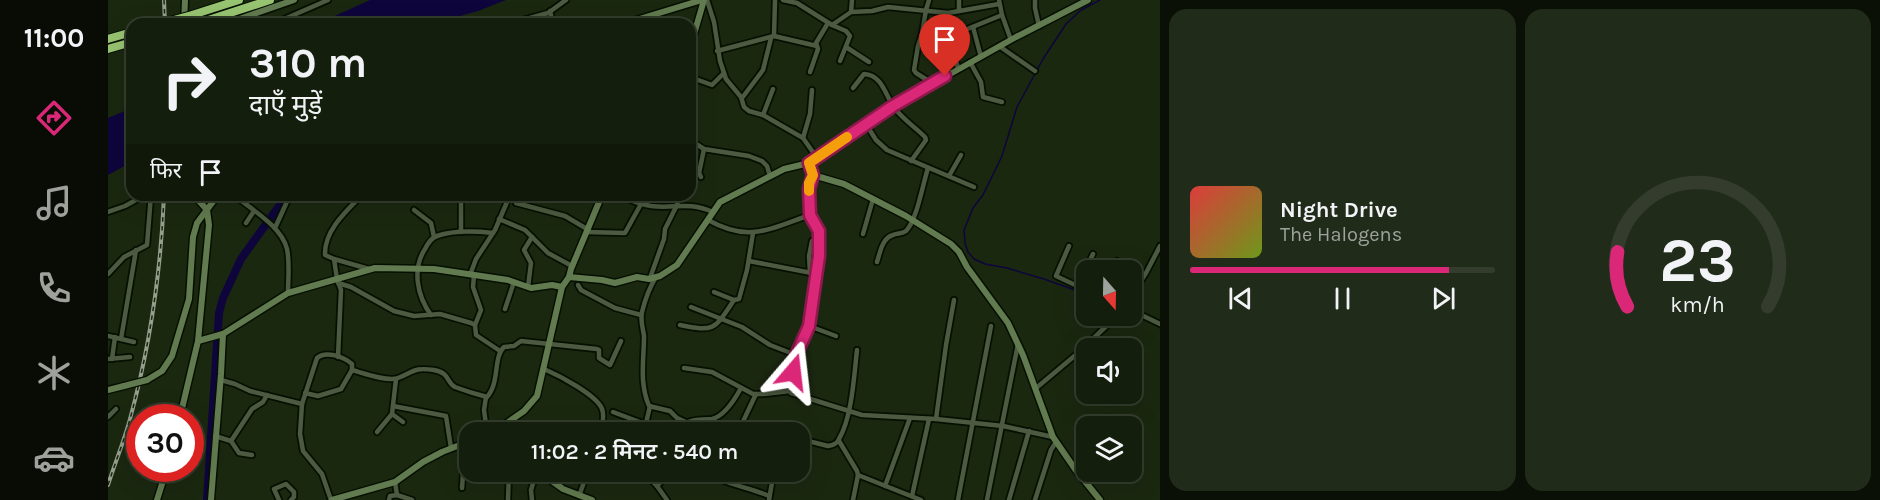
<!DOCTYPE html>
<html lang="hi">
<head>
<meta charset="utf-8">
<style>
	:root { --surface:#141e0c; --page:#212b1a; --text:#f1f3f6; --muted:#9da29d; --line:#333c2d; --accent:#db2777 }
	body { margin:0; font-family:Karla,"Noto Sans Devanagari",sans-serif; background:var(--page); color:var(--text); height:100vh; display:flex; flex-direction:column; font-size:22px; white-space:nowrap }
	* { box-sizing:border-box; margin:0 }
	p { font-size:20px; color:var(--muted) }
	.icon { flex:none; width:33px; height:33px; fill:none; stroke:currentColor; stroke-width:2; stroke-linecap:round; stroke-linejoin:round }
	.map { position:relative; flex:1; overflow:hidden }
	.drawer { display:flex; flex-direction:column; gap:9px; padding:9px; background:#0b1007; width:720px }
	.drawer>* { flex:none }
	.top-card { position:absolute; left:18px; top:18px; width:570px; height:183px; border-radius:18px; box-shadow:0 6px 24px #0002,0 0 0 2px var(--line); background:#141e0c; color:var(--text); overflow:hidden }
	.needle { width:39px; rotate:160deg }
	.buttons { position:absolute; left:968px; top:260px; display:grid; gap:12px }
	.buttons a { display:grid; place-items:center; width:66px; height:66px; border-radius:12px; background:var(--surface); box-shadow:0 6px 24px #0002,0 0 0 2px var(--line); font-size:30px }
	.speed { position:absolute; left:18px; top:404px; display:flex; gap:12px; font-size:30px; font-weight:700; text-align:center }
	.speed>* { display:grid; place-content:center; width:78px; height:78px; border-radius:50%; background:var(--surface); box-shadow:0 6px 24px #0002,0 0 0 2px var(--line); line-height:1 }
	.speed .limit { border:9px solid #d22; background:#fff; color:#111 }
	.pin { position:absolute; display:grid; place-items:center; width:51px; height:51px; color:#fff; margin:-62px -26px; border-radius:50% 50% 50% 0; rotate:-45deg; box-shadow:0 0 6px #0007 }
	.pin .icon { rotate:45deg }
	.me { position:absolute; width:66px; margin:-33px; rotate:17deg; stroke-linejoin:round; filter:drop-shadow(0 0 4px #0008) }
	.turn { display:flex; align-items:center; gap:21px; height:126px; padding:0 24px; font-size:27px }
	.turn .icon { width:78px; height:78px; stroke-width:2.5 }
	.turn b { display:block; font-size:42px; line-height:51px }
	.then { display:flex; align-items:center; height:57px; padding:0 24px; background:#0003; gap:12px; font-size:22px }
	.drawer .card { flex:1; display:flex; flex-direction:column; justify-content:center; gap:9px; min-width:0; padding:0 21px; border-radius:18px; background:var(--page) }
	.drawer .dial { align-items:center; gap:0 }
	.dial svg { height:156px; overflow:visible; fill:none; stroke:var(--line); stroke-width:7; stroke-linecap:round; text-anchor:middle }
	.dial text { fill:var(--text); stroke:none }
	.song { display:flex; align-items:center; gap:18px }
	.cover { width:72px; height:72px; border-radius:9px; background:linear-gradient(135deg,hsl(0 70% 55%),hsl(80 70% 35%)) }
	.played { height:6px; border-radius:3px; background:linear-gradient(90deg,var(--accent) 85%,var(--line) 85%) }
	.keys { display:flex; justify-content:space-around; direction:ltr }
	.drawer .tiles { flex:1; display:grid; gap:9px; grid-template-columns:repeat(2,1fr) }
	.trip { position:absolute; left:351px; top:422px; width:351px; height:60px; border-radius:18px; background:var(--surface); box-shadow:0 6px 24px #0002,0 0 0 2px var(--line); font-weight:600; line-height:60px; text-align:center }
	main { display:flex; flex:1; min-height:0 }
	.menu { display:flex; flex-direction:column; width:108px; justify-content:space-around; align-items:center; background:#080c05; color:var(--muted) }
	.menu .icon { width:42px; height:42px }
	.menu .selected { color:var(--accent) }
	.menu b { font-size:27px; color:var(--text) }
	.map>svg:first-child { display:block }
</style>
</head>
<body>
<main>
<nav class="menu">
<b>11:00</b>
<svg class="icon selected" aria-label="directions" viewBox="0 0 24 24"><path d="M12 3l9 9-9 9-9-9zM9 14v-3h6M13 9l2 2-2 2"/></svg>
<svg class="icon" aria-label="music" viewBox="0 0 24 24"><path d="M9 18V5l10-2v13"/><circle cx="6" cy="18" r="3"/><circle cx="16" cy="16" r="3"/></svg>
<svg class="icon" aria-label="phone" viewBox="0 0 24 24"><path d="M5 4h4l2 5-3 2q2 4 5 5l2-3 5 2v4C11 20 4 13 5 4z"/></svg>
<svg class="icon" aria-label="climate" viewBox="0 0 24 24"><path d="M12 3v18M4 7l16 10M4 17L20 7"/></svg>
<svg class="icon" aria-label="car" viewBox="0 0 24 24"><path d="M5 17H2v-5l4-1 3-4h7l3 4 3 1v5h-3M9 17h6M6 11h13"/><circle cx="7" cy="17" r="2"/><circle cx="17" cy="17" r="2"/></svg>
</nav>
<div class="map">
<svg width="1052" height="500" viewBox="0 0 1052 500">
	<rect width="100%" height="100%" fill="#1b2810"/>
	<g fill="#0e053c">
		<path d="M262,0H398L370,11L323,24H209Z"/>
		<path d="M24,108V162L0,175V118Z"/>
	</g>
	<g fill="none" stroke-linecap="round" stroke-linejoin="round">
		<path stroke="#0e053c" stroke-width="1.5" d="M978,294L936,279L899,268L877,264L866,259L860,252L857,243L856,230L865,208L875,195L894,156L909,107L935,59L958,24L973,10L992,0"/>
		<path stroke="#0e053c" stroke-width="8" d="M99,500L111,313L115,298L133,259L179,195"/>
		<defs>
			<g id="street">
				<path d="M599,0L606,22L612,61L618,79L633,97L636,107L641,111L655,115L695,138L709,158"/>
				<path d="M675,0L689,3L724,25L743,12L744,0"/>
				<path d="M891,0L894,15L903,40"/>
				<path d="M927,0V8L931,26"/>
				<path d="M442,11L445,24"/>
				<path d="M851,11V0"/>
				<path d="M743,12L764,11L780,7L840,13L891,4"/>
				<path d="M165,24L220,0"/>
				<path d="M400,24L440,13L458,0"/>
				<path d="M724,25L738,31L742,36L732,61"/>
				<path d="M865,27L873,57"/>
				<path d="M814,34L818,10L821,0"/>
				<path d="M840,35L847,34L894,15"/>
				<path d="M666,36L709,46"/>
				<path d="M891,46L927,71"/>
				<path d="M738,47L761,62"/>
				<path d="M609,51L666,36L667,0"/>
				<path d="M862,62L873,82L875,97L894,102"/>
				<path d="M702,72L710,49L708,43L720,23"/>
				<path d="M582,77L604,85L616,73"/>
				<path d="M824,83L808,73L806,70L810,46L814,34L840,35L850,68"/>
				<path d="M745,88L756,74C774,75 777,94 785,106C792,117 807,127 817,137L818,140L803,161"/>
				<path d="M634,98L655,70L663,38"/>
				<path d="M655,115L665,89"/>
				<path d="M758,124L768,140L779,150L866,187"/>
				<path d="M695,138L702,114L704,90"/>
				<path d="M582,140L596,149L641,156L654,161L659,166L662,176"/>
				<path d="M705,175L701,189L702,215L711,233L709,274L701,326L688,355L682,388L683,393L754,415L828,419L895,426L945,437"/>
				<path d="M841,176L853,155"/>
				<path d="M593,177L591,173L596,149"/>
				<path d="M126,195C143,209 174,227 179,249C182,263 180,279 180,293"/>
				<path d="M511,195C521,200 531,204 543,206C568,209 579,201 605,212"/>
				<path d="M408,203L457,216L479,229"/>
				<path d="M306,210L323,223L326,237"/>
				<path d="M0,212L17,206L37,195"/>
				<path d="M391,219L417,230L440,253L464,266"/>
				<path d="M600,220C641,243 661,229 702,215"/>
				<path d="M138,223L146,211"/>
				<path d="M167,228L182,195"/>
				<path d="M353,232V195"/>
				<path d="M478,232L517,233L533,204"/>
				<path d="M755,234L765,199"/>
				<path d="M961,246L948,276L978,290"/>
				<path d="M226,259L261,269"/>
				<path d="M641,261L709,274"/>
				<path d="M769,262C772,253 774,238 785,235C790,233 794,234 798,231C809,220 815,183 820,168"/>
				<path d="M1005,270L1009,261"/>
				<path d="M702,273L701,256L704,241"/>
				<path d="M0,274L16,257L39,245L43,195"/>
				<path d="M362,275L368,259L387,230L402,195"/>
				<path d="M366,275L365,287L373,310L367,325"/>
				<path d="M548,277C541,288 537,300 534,312C532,320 535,328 536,336C536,360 531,382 541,406L562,411L569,418L582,424L585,427V432"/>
				<path d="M542,278L556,239L557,229L569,205L571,195"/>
				<path d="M230,283L243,287L286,311L306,316L332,314L363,323L367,325L368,335L392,351"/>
				<path d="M470,285L473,290L507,308L533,315"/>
				<path d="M420,287L423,263L416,250L424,237"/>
				<path d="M969,287L985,254"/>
				<path d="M606,292L626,300"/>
				<path d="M1023,296L1038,273L1052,246"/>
				<path d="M583,307L634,327L662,345L688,355"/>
				<path d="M397,309L406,282"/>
				<path d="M1023,310L1052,324"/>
				<path d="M323,315C309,296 304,269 317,249C320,243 323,238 329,236C346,230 367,231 385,233"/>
				<path d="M975,318L978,312"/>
				<path d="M572,325C607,332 606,330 626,300L631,299L639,270L645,233"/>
				<path d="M701,326L728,336"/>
				<path d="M0,336L26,342"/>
				<path d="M13,339L28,250"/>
				<path d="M230,357L233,290L229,279L226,259L217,255C216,231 238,211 254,195"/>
				<path d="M0,359L22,357"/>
				<path d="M4,359L7,337"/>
				<path d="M576,368L604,372L645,394H656L682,391"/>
				<path d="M436,369C450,375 489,395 494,409C497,416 494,425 493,432"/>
				<path d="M113,380L127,384L142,391L194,404"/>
				<path d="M927,389L970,353L1010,315"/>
				<path d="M197,393L210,396L233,389L244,370"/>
				<path d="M378,397L376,410L379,432"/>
				<path d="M285,406L338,416L343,448"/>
				<path d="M505,412L537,424"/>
				<path d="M284,414L295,422"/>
				<path d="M0,417L8,409"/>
				<path d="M828,419L838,345L846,300"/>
				<path d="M580,422C588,419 595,420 604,419C617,416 627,399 633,388"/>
				<path d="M631,431L663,432"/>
				<path d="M269,432L284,414L288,379"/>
				<path d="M536,432L542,406"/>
				<path d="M630,432L648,394"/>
				<path d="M107,436L123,441"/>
				<path d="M692,439L720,446C725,445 729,444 731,439C744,417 746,376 749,350"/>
				<path d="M731,441L749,471L750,475L745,500"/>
				<path d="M144,455L131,453L123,441L144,409L155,402L159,395"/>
				<path d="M534,471L549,486L559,500"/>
				<path d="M599,471C617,485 641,487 661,496"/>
				<path d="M750,475L813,500"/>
				<path d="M549,486L563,471"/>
				<path d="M777,486L802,418"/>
				<path d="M354,488L356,461L362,457"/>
				<path d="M289,495L304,500"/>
				<path d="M471,496L480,471"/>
				<path d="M804,496L821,419"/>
				<path d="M171,500L166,489L178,484L186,492V497L183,500"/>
				<path d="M223,500L214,474L195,451L192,434L194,404L209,358C218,350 236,357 244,364V370C255,373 279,382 290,378C306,372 305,367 326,370C342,373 338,382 347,387C355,390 371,395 379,397C392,383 385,357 396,347L406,346L413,341L489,349L491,350V358L502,365L513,341"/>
				<path d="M281,500L282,496L289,495L287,482"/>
				<path d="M400,500L401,471"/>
				<path d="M424,500L423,490L429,471"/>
				<path d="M661,500L666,471"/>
				<path d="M850,500L883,326"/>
				<path d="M879,500L910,344"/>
				<path d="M901,500L921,431"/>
				<path d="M927,500L943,450L948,442"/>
			</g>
			<g id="secondary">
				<path d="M76,24L77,0"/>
				<path d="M117,24L186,0"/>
				<path d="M515,24L594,0"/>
				<path d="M582,48L596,0"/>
				<path d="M701,163L705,175L736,184L798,216L843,244L851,252L859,267L900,323L915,355L945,437L967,469L992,500"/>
				<path d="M461,277L494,280L507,283L529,277L541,279L552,276L569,265L612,202L676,169L701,163L709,158L785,106L908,37L980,0"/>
				<path d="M90,341L115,334L180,293L267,268L326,269L400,280L423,288L444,285L454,287"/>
				<path d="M39,380L54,371L64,356L81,299L85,237L89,223L110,195"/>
				<path d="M0,390L16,386"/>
				<path d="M72,417L90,341L101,225L99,210L86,195"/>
				<path d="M386,432L416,411L429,396L454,287L461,277L463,269L494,195"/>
				<path d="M430,471L455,489L484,500"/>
				<path d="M49,500L59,468"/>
				<path d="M103,500L113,374L115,334"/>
				<path d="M224,500L287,482L315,462L334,452L362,441"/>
			</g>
			<g id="highway">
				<path d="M84,15L131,0"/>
				<path d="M88,24L162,0"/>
				<path d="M0,39L24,32"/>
				<path d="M0,49L24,42"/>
			</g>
		</defs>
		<use href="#street" stroke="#061000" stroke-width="8"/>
		<use href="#secondary" stroke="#061000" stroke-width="9"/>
		<use href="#highway" stroke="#061000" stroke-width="10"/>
		<use href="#street" stroke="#4b5a40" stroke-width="4.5"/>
		<use href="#secondary" stroke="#627a4f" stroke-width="6"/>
		<use href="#highway" stroke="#97c471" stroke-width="8"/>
		<defs>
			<g id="rail">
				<path d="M56,0L57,24"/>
				<path d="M0,485C7,463 16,441 22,419C42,346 53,270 56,195"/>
			</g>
		</defs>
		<use href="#rail" stroke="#959f8d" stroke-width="4"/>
		<use href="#rail" stroke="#1b2810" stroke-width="1.5" stroke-dasharray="4.5" stroke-linecap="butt"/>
		<defs>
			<path id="secondary-bridge" d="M16,386L39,380"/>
			<path id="highway-bridge" d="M51,24L84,15"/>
		</defs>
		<use href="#secondary-bridge" stroke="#061000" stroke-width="9" stroke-linecap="butt"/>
		<use href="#highway-bridge" stroke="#061000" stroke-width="10" stroke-linecap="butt"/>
		<use href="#secondary-bridge" stroke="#627a4f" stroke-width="6"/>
		<use href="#highway-bridge" stroke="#97c471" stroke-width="8"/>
	</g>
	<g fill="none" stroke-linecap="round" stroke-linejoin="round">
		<defs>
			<path id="route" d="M685,372L688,355L701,326L711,256V231L702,215L701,189L705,175L701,163L785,106L837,76"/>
		</defs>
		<use href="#route" stroke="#8e194d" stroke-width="15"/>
		<use href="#route" stroke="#db2777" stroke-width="10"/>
		<path stroke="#f59e0b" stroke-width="10" d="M701,191V183L705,175L701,163L739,137"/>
	</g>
</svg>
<div class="buttons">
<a><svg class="needle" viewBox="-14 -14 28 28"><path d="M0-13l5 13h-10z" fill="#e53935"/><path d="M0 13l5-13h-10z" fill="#9da29d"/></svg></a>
<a><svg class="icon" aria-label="sound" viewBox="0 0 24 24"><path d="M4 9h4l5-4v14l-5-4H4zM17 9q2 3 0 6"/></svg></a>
<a><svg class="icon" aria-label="layers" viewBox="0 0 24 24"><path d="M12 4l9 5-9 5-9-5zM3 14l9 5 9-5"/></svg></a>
</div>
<div class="speed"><div class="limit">30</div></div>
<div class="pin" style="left:837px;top:76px;background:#d93025"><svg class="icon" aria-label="arrive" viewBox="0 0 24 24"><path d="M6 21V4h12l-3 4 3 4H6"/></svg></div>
<svg class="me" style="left:685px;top:372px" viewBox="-20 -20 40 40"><path d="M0-17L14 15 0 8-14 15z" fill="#db2777" stroke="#fff" stroke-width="4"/></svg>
<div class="trip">11:02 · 2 मिनट · 540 m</div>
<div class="top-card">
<div class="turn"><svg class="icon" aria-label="right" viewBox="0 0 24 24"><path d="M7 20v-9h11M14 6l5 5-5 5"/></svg><div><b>310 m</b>दाएँ मुड़ें</div></div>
<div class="then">फिर<svg class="icon" aria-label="arrive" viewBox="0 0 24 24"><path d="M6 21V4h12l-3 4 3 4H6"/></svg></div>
</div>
</div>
<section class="drawer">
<div class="tiles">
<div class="card">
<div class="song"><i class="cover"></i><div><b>Night Drive</b><p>The Halogens</p></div></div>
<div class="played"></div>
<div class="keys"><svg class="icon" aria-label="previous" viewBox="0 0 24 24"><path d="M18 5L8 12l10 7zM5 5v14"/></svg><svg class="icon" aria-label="pause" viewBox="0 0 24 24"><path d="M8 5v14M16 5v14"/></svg><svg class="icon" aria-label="next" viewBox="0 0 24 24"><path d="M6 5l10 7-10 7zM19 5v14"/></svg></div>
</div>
<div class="card dial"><svg viewBox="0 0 100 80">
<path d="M14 69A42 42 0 1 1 86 69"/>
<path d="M14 69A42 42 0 0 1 9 41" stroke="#db2777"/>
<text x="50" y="56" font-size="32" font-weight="700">23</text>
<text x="50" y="72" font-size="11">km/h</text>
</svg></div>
</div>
</section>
</main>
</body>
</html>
